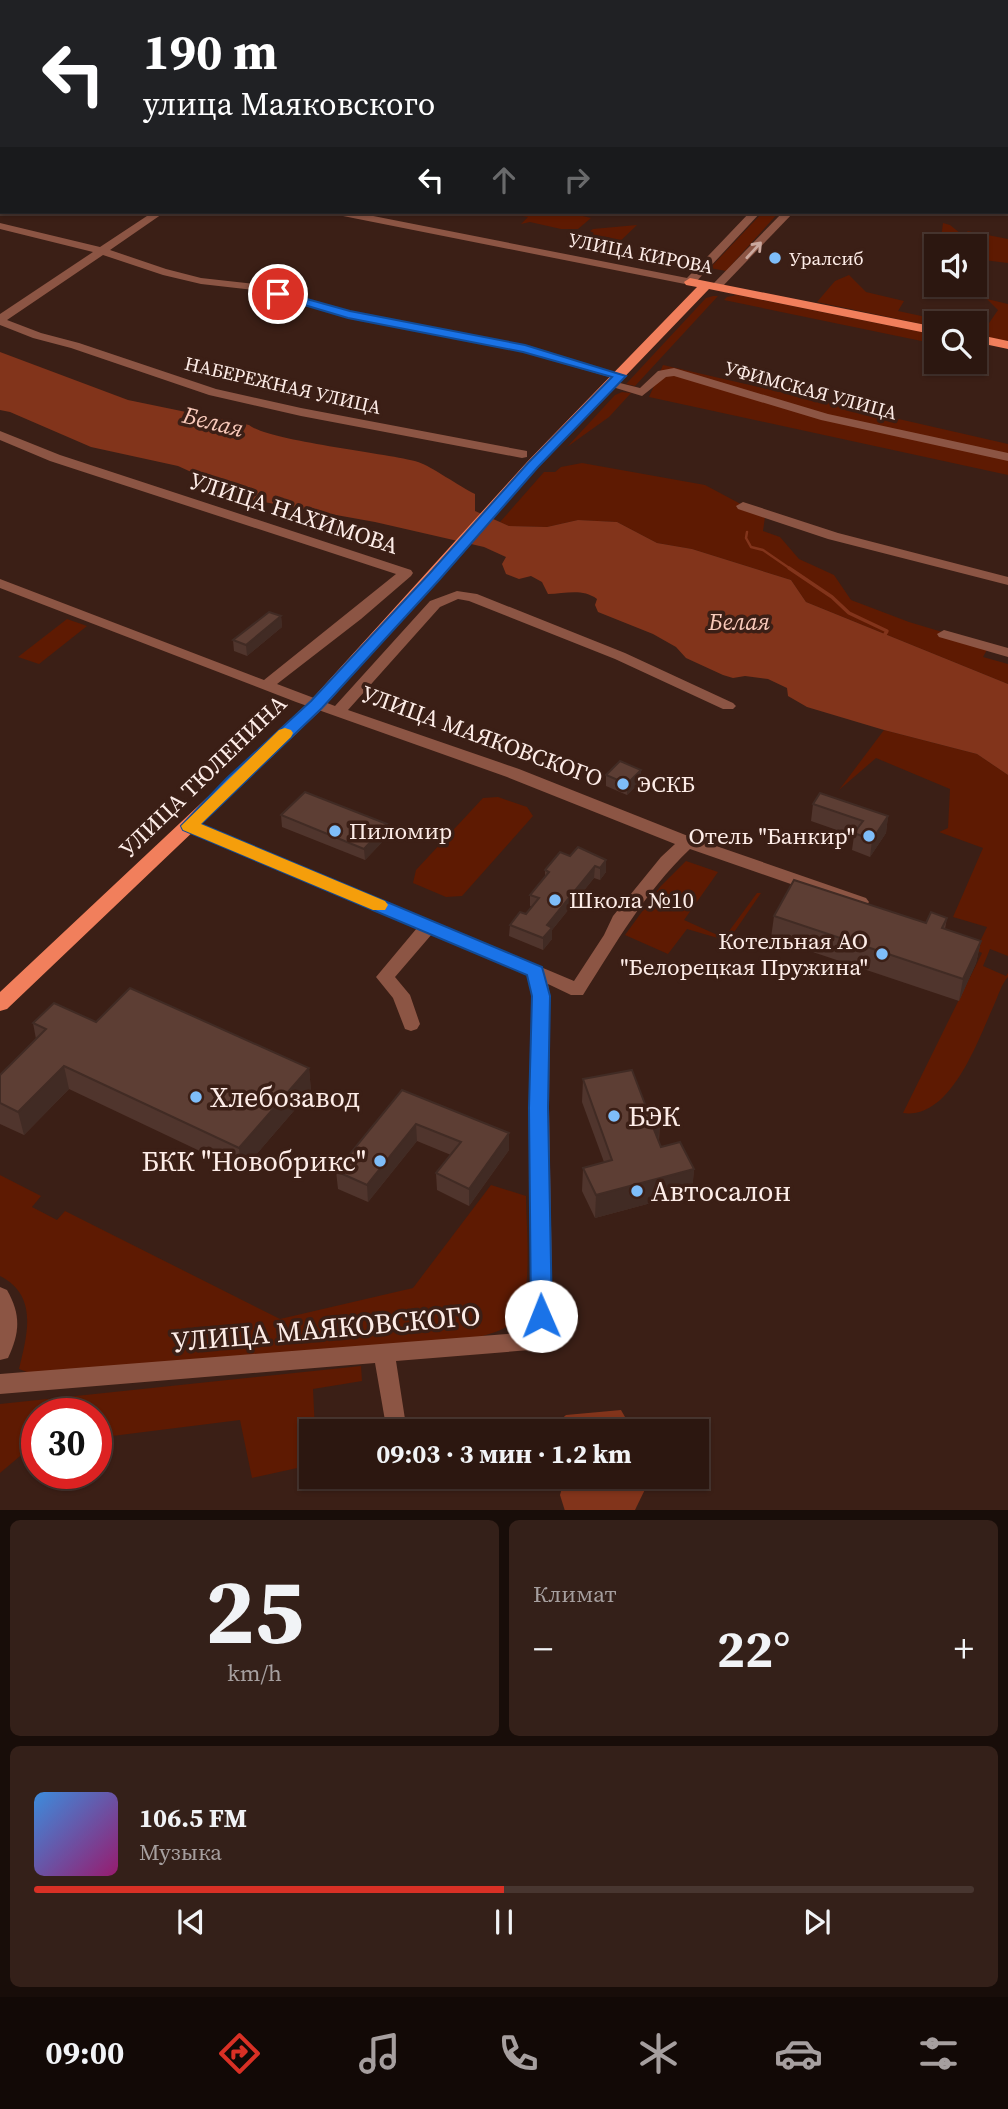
<!DOCTYPE html>
<html lang="ru">
<head>
<meta charset="utf-8">
<style>
	:root { --surface:#2c1710; --page:#342019; --text:#f1f3f6; --muted:#a69f9f; --line:#483630; --accent:#d93025 }
	body { margin:0; font-family:"Source Serif 4",serif; background:var(--page); color:var(--text); height:100vh; display:flex; flex-direction:column; font-size:26px; white-space:nowrap }
	* { box-sizing:border-box; margin:0 }
	p { font-size:23px; color:var(--muted) }
	.icon { flex:none; width:38px; height:38px; fill:none; stroke:currentColor; stroke-width:2; stroke-linecap:round; stroke-linejoin:round }
	.map { position:relative; height:1510px; overflow:hidden }
	.side { display:flex; flex-direction:column; gap:10px; padding:10px; background:#180d09; flex:1 }
	.side>* { flex:none }
	.banner { position:absolute; left:0px; top:0px; width:1008px; height:214px; box-shadow:0 2px 5px #0004,0 0 0 2px var(--line); background:#202124; color:#fff; overflow:hidden }
	.fabs { position:absolute; left:924px; top:234px; display:grid; gap:14px }
	.fabs a { display:grid; place-items:center; width:63px; height:63px; border-radius:0px; background:var(--surface); box-shadow:0 2px 5px #0004,0 0 0 2px var(--line); font-size:35px }
	.speed { position:absolute; left:21px; top:1398px; display:flex; gap:14px; font-size:35px; font-weight:700; text-align:center }
	.speed>* { display:grid; place-content:center; width:91px; height:91px; border-radius:50%; background:var(--surface); box-shadow:0 2px 5px #0004,0 0 0 2px var(--line); line-height:1 }
	.speed .limit { border:10px solid #d22; background:#fff; color:#111 }
	.pin { position:absolute; display:grid; place-items:center; width:60px; height:60px; color:#fff; margin:-30px; border:4px solid #fff; border-radius:50%; box-shadow:0 2px 7px #0007 }
	.me { position:absolute; width:77px; margin:-38px; rotate:359deg; stroke-linejoin:round; filter:drop-shadow(0 0 5px #0008) }
	.turn { display:flex; align-items:center; gap:24px; height:147px; padding:0 28px; font-size:32px }
	.turn .icon { width:91px; height:91px; stroke-width:2.5 }
	.turn b { display:block; font-size:49px; line-height:60px }
	.lanes { display:flex; align-items:center; height:66px; padding:0 28px; background:#0003; justify-content:center; gap:35px; direction:ltr }
	.lanes .off { opacity:.35 }
	.big { font-size:52px; font-weight:700; line-height:1.1 }
	.side .widget { flex:1; display:flex; flex-direction:column; justify-content:center; gap:10px; min-width:0; padding:0 24px; border-radius:10px; background:var(--page) }
	.side .dial { align-items:center; gap:0 }
	.dial b { font-size:91px; line-height:1 }
	.song { display:flex; align-items:center; gap:21px }
	.cover { width:84px; height:84px; border-radius:10px; background:linear-gradient(135deg,hsl(210 70% 55%),hsl(320 70% 35%)) }
	.played { height:7px; border-radius:4px; background:linear-gradient(90deg,var(--accent) 50%,var(--line) 50%) }
	.keys { display:flex; justify-content:space-around; direction:ltr }
	.heat { display:flex; justify-content:space-between; align-items:center; font-size:38px; direction:ltr }
	.side .tiles { flex:1; display:grid; gap:10px; grid-template-columns:1fr 1fr }
	.widget:last-child { grid-column:span 2 }
	.trip { position:absolute; left:299px; top:1419px; width:410px; height:70px; border-radius:0px; background:var(--surface); box-shadow:0 2px 5px #0004,0 0 0 2px var(--line); font-weight:700; line-height:70px; text-align:center }
	.tabs { display:flex; height:112px; justify-content:space-around; align-items:center; background:#120906; color:var(--muted) }
	.tabs .icon { width:49px; height:49px }
	.tabs .current { color:var(--accent) }
	.tabs b { font-size:32px; color:var(--text) }
	.map>svg:first-child { display:block }
</style>
</head>
<body>
<div class="map">
<svg width="1008" height="1511" viewBox="0 0 1008 1511">
	<rect width="100%" height="100%" fill="#3b1f16"/>
	<g fill="#5e1a02">
		<path d="M499,212H567L591,218L578,229H561L530,222L521,224L528,217Z"/>
		<path d="M763,212H779L726,271L710,268Z"/>
		<path d="M943,223L950,225L986,254L967,231L1008,239V263L975,259V247H940Z"/>
		<path d="M637,225L613,248L617,250L612,255L595,252L602,242L588,239L594,233L590,231L593,229Z"/>
		<path d="M849,275L866,292L904,301L898,311L959,324H936V327L817,302L835,281Z"/>
		<path d="M737,295L936,335V344L724,300L727,297Z"/>
		<path d="M713,296H718L635,386L626,384L706,298Z"/>
		<path d="M987,299L1008,304V341L975,335V327L985,329L998,310Z"/>
		<path d="M663,365L1008,444V475L649,397Z"/>
		<path d="M622,392L631,393L609,417L567,447L615,395Z"/>
		<path d="M582,463L705,485L765,517L763,531L780,537L799,559L834,575L851,600L909,622L989,646L983,657L1008,664V684L806,602L791,580L692,549L657,543L617,522L578,520L547,527L509,526L500,522L544,472H555L561,467Z"/>
		<path d="M67,619L87,626L39,664L18,657Z"/>
		<path d="M884,730L977,754L1008,775V956L990,949L983,966L1006,976L1008,973V977C1002,983 998,996 994,1005C978,1040 951,1120 903,1113L982,953L976,950L987,927L953,917L983,848L939,832L948,828L950,789L876,758L839,790Z"/>
		<path d="M498,797L527,807L533,816L462,896L446,897L413,883L416,870L483,798Z"/>
		<path d="M686,861L718,872L684,920L724,938L757,893H761L728,941L687,929L668,954L625,935L660,887Z"/>
		<path d="M0,1175L41,1196L32,1207L57,1220L65,1211L280,1319L413,1288L491,1185L526,1196C526,1224 534,1301 515,1320C506,1330 492,1333 480,1337L37,1376L19,1369C27,1335 39,1296 0,1276Z"/>
		<path d="M361,1366L362,1381L313,1389L315,1431L312,1432L311,1465L252,1478L240,1420L96,1438V1414H37V1446H32L0,1473V1404Z"/>
	</g>
	<g fill="#82341b">
		<path d="M0,352L128,400L249,425C268,441 386,453 418,462C431,466 460,487 475,494V511L509,526L547,527L578,520L617,522L657,543L692,549L791,580L806,602L1008,684V775L977,754L884,730L807,707L788,696L787,688L768,679L745,676L733,678L723,675L686,658L676,647L653,634L598,612L595,605L597,599C582,588 565,594 548,594L542,582L531,576L519,579L506,574L502,564L506,557L484,547L375,522L253,500L178,466L91,447L10,412L0,410Z"/>
		<path d="M621,1410L633,1431H575L556,1424L566,1415Z"/>
		<path d="M565,1477H651L635,1510L565,1511L560,1495Z"/>
	</g>
	<g fill="none" stroke-linecap="round" stroke-linejoin="round">
		<path stroke="#82341b" stroke-width="2.5" d="M747,532L746,538L751,547L763,550L792,570"/>
		<path stroke="#82341b" stroke-width="3.5" d="M789,568L832,597L849,613L887,631L884,636"/>
		<g fill="#8c5544" fill-rule="evenodd">
			<path d="M226,0H235L225,2Z"/>
			<path d="M480,0H489L479,2Z"/>
			<path d="M661,0H679L681,2H662Z"/>
			<path d="M959,0H968L958,2Z"/>
			<rect x="1006" y="49" width="2" height="6"/>
			<rect x="0" y="122" width="2" height="6"/>
			<rect x="0" y="140" width="2" height="6"/>
			<path d="M153,212H165L110,250L166,269L201,278L255,284L350,311L525,345L626,376L620,380L523,352L348,317L254,290L201,284L163,275L103,255L7,320L41,333L79,343L216,389L301,408L527,451V457L522,458L301,416L209,395L71,348L33,338L0,325V314L93,252L0,229V223L100,247Z"/>
			<path d="M333,212H353L687,278L750,212H761L694,284L690,285L338,215Z"/>
			<path d="M783,212H794L720,289H712V285Z"/>
			<path d="M674,368L828,414L1008,453V461L821,420L674,376L666,377L642,396L606,385L612,381L640,388L658,371Z"/>
			<path d="M0,431L60,455L411,570L413,573L411,576L361,619L277,684L335,706L430,601L457,591L477,594L625,653L733,703L736,706L733,709H723L615,659L469,601L458,599L440,607L348,710L519,769L693,838L866,898L869,902L866,906H854L690,849C644,893 617,942 583,995H571L548,984L550,996L549,1108L553,1340L550,1346L542,1349L396,1361L407,1432H387L375,1363L0,1394V1374L531,1332L529,1108L532,996L528,975L432,934L395,977L410,995L420,1024L417,1029L411,1031L405,1029L393,998L376,977L417,928L183,830L181,826L189,821L195,822L574,981L604,935L613,916L661,857L675,844L507,777L296,702L0,588V579L264,680L396,574L50,461L0,440Z"/>
			<path d="M743,502L838,533L1008,577V585L828,539L738,509L736,506Z"/>
			<path d="M944,630L1008,648V657L939,637L937,634Z"/>
			<path d="M0,1287L7,1290C21,1315 20,1332 8,1358L0,1360Z"/>
		</g>
		<g fill="#f17f5c" fill-rule="evenodd">
			<path d="M8,0H23L6,2Z"/>
			<path d="M690,278L936,327V335L709,289L537,468L323,708L7,1009L0,1011V992L311,700L527,462L697,287L686,285L684,282Z"/>
			<path d="M975,334L1008,341V349L975,342Z"/>
		</g>
	</g>
	<g fill="#50352d">
		<path d="M988,0H1008L1006,2H988Z"/>
		<path d="M281,616L282,627L247,656L234,651L233,640Z"/>
		<path d="M606,775L641,781L627,795L606,786Z"/>
		<path d="M813,804L888,816L886,833L870,857L852,850L854,836L811,821Z"/>
		<path d="M281,815L388,836L365,860L282,827Z"/>
		<path d="M606,860V872L600,880L594,878L552,930V939L543,950L509,936L510,925L526,914L532,907L530,906V895L545,877V870Z"/>
		<path d="M774,916L926,923L947,918L945,929L981,941L976,963L959,1001L771,938Z"/>
		<path d="M96,1022L309,1068L311,1091L242,1171L69,1089L24,1135L0,1124V1075L36,1039L33,1023Z"/>
		<path d="M583,1079L648,1112L660,1121L659,1142L661,1147L694,1169L692,1192L595,1218L582,1191L583,1168L604,1162L582,1102Z"/>
		<path d="M402,1090L509,1150L469,1206L437,1190L436,1173L451,1155L417,1141L368,1202L338,1189L336,1171Z"/>
	</g>
	<g fill="#412b24">
		<path d="M281,616L282,627L247,656L246,645Z"/>
		<path d="M641,770V781L627,795V784Z"/>
		<path d="M888,816L886,833L870,857L872,840Z"/>
		<path d="M387,824L388,836L365,860L364,849Z"/>
		<path d="M606,860V872L600,880V868Z"/>
		<path d="M595,866L594,878L552,930V939L543,950V938L547,925Z"/>
		<path d="M981,941L976,963L959,1001L963,979Z"/>
		<path d="M64,1066L69,1089L24,1135L18,1112Z"/>
		<path d="M309,1068L311,1091L242,1171L239,1148Z"/>
		<path d="M660,1121L658,1144L651,1122Z"/>
		<path d="M416,1124L417,1141L368,1202L367,1185Z"/>
		<path d="M509,1133V1150L469,1206V1189Z"/>
		<path d="M694,1169L692,1192L595,1218L596,1195Z"/>
	</g>
	<g fill="#5d3e34" stroke="#412b24" stroke-width="2">
		<path d="M183,0H216L213,2H180Z"/>
		<path d="M314,0H338L340,2H311Z"/>
		<path d="M269,612L281,616L246,645L233,640Z"/>
		<path d="M620,761L641,770L627,784L606,775Z"/>
		<path d="M305,792L387,824L364,849L281,815Z"/>
		<path d="M820,793L888,816L872,840L854,833L863,821L813,804Z"/>
		<path d="M578,847L606,860L600,868L595,866L547,925L552,928L543,938L510,925L520,912L526,914L539,898L530,895L549,872L545,870L560,852L570,856Z"/>
		<path d="M794,880L926,923L931,912L947,918L942,928L981,941L963,979L774,916Z"/>
		<path d="M130,988L309,1068L239,1148L64,1066L18,1112L0,1103V1075L46,1029L33,1023L54,1003L96,1022Z"/>
		<path d="M632,1070L648,1112L656,1111L660,1121L651,1122L661,1147L680,1142L694,1169L596,1195L583,1168L612,1160L583,1079Z"/>
		<path d="M402,1090L509,1133L469,1189L436,1173L461,1142L416,1124L367,1185L336,1171Z"/>
	</g>
	<defs><path id="oneway-shaft" d="M-6 0H5M1.5-3L5.5 0L1.5 3" fill="none" stroke-width="1.6" stroke-linecap="round" stroke-linejoin="round" transform="scale(1.75)"/></defs>
	<use stroke="#caa89e" href="#oneway-shaft" transform="translate(754 250) rotate(-47)"/>
	<path fill="#1a73e8" stroke="#114b97" stroke-width="2" d="M278,291L350,311L525,345L626,376L537,468L439,580L322,708L201,824L542,967L550,996L548,1108L552,1316L549,1322L541,1325L534,1322L531,1316L529,1108L532,996L527,975L183,830L181,826L227,778L311,701L429,574L528,463L612,377L523,352L348,318L274,296L272,294Z"/>
	<path fill="#f59e0b" d="M285,728L291,730L293,733L291,737L201,824L385,901L388,905L385,910H373L183,830L181,826L279,730Z"/>
	<g fill="#7ebdf9" stroke="#3b1f16" stroke-width="2.5">
		<circle cx="775" cy="258" r="7"/>
		<circle cx="623" cy="784" r="7"/>
		<circle cx="335" cy="831" r="7"/>
		<circle cx="869" cy="836" r="7"/>
		<circle cx="555" cy="900" r="7"/>
		<circle cx="882" cy="954" r="7"/>
		<circle cx="196" cy="1097" r="7"/>
		<circle cx="614" cy="1116" r="7"/>
		<circle cx="380" cy="1161" r="7"/>
		<circle cx="637" cy="1191" r="7"/>
	</g>
	<g text-anchor="middle" stroke-width="7" stroke-linejoin="round" paint-order="stroke">
		<g font-size="19" fill="#fdece7" stroke="#3b1f16">
			<text transform="translate(641 253) rotate(11)" y="7">УЛИЦА КИРОВА</text>
			<text transform="translate(283 385) rotate(13)" y="7">НАБЕРЕЖНАЯ УЛИЦА</text>
			<text transform="translate(811 390) rotate(15)" y="7">УФИМСКАЯ УЛИЦА</text>
		</g>
		<g font-size="19" fill="#fdece7" stroke="#3b1f16" text-anchor="start">
			<text x="789" y="265">Уралсиб</text>
		</g>
		<g font-size="23" fill="#fdece7" stroke="#3b1f16">
			<text transform="translate(294 513) rotate(18)" y="8">УЛИЦА НАХИМОВА</text>
			<text transform="translate(482 736) rotate(20)" y="8">УЛИЦА МАЯКОВСКОГО</text>
			<text transform="translate(203 776) rotate(-44)" y="8">УЛИЦА ТЮЛЕНИНА</text>
		</g>
		<g font-size="23" fill="#fdece7" stroke="#3b1f16" text-anchor="start">
			<text x="637" y="792">ЭСКБ</text>
			<text x="349" y="839">Пиломир</text>
			<text x="855" y="844" text-anchor="end">Отель "Банкир"</text>
			<text x="569" y="908">Школа №10</text>
			<text x="868" y="949" text-anchor="end">Котельная АО<tspan x="868" dy="26">"Белорецкая Пружина"</tspan></text>
		</g>
		<g font-size="24" font-style="italic" fill="#f8c9ba" stroke="#3b1f16">
			<text transform="translate(213 422) rotate(14)" y="8">Белая</text>
			<text x="739" y="630">Белая</text>
		</g>
		<g font-size="28" fill="#fdece7" stroke="#3b1f16" text-anchor="start">
			<text x="210" y="1107">Хлебозавод</text>
			<text x="628" y="1126">БЭК</text>
			<text x="366" y="1171" text-anchor="end">БКК "Новобрикс"</text>
			<text x="651" y="1201">Автосалон</text>
		</g>
		<g font-size="28" fill="#fdece7" stroke="#3b1f16">
			<text transform="translate(326 1328) rotate(-5)" y="10">УЛИЦА МАЯКОВСКОГО</text>
		</g>
	</g>
</svg>
<div class="fabs">
<a><svg class="icon" aria-label="sound" viewBox="0 0 24 24"><path d="M4 9h4l5-4v14l-5-4H4zM17 9q2 3 0 6"/></svg></a>
<a><svg class="icon" aria-label="search" viewBox="0 0 24 24"><circle cx="10" cy="10" r="6"/><path d="M15 15l6 6"/></svg></a>
</div>
<div class="speed"><div class="limit">30</div></div>
<div class="pin" style="left:278px;top:294px;background:#d93025"><svg class="icon" aria-label="arrive" viewBox="0 0 24 24"><path d="M6 21V4h12l-3 4 3 4H6"/></svg></div>
<svg class="me" style="left:541px;top:1316px" viewBox="-20 -20 40 40"><circle r="19" fill="#fff"/><path d="M0-13L10 11 0 6-10 11z" fill="#1a73e8"/></svg>
<div class="trip">09:03 · 3 мин · 1.2 km</div>
<div class="banner">
<div class="turn"><svg class="icon" aria-label="left" viewBox="0 0 24 24"><path d="M17 20v-9H6M10 6l-5 5 5 5"/></svg><div><b>190 m</b>улица Маяковского</div></div>
<div class="lanes"><svg class="icon" aria-label="left" viewBox="0 0 24 24"><path d="M17 20v-9H6M10 6l-5 5 5 5"/></svg><svg class="icon off" aria-label="ahead" viewBox="0 0 24 24"><path d="M12 20V5M6 11l6-6 6 6"/></svg><svg class="icon off" aria-label="right" viewBox="0 0 24 24"><path d="M7 20v-9h11M14 6l5 5-5 5"/></svg></div>
</div>
</div>
<section class="side">
<div class="tiles">
<div class="widget dial"><b>25</b><p>km/h</p></div>
<div class="widget"><p>Климат</p>
<div class="heat"><a>−</a><b class="big">22°</b><a>+</a></div>
</div>
<div class="widget">
<div class="song"><i class="cover"></i><div><b>106.5 FM</b><p>Музыка</p></div></div>
<div class="played"></div>
<div class="keys"><svg class="icon" aria-label="previous" viewBox="0 0 24 24"><path d="M18 5L8 12l10 7zM5 5v14"/></svg><svg class="icon" aria-label="pause" viewBox="0 0 24 24"><path d="M8 5v14M16 5v14"/></svg><svg class="icon" aria-label="next" viewBox="0 0 24 24"><path d="M6 5l10 7-10 7zM19 5v14"/></svg></div>
</div>
</div>
</section>
<nav class="tabs">
<b>09:00</b>
<svg class="icon current" aria-label="directions" viewBox="0 0 24 24"><path d="M12 3l9 9-9 9-9-9zM9 14v-3h6M13 9l2 2-2 2"/></svg>
<svg class="icon" aria-label="music" viewBox="0 0 24 24"><path d="M9 18V5l10-2v13"/><circle cx="6" cy="18" r="3"/><circle cx="16" cy="16" r="3"/></svg>
<svg class="icon" aria-label="phone" viewBox="0 0 24 24"><path d="M5 4h4l2 5-3 2q2 4 5 5l2-3 5 2v4C11 20 4 13 5 4z"/></svg>
<svg class="icon" aria-label="climate" viewBox="0 0 24 24"><path d="M12 3v18M4 7l16 10M4 17L20 7"/></svg>
<svg class="icon" aria-label="car" viewBox="0 0 24 24"><path d="M5 17H2v-5l4-1 3-4h7l3 4 3 1v5h-3M9 17h6M6 11h13"/><circle cx="7" cy="17" r="2"/><circle cx="17" cy="17" r="2"/></svg>
<svg class="icon" aria-label="filters" viewBox="0 0 24 24"><path d="M4 7h16M4 17h16"/><circle cx="9" cy="7" r="2"/><circle cx="15" cy="17" r="2"/></svg>
</nav>
</body>
</html>
